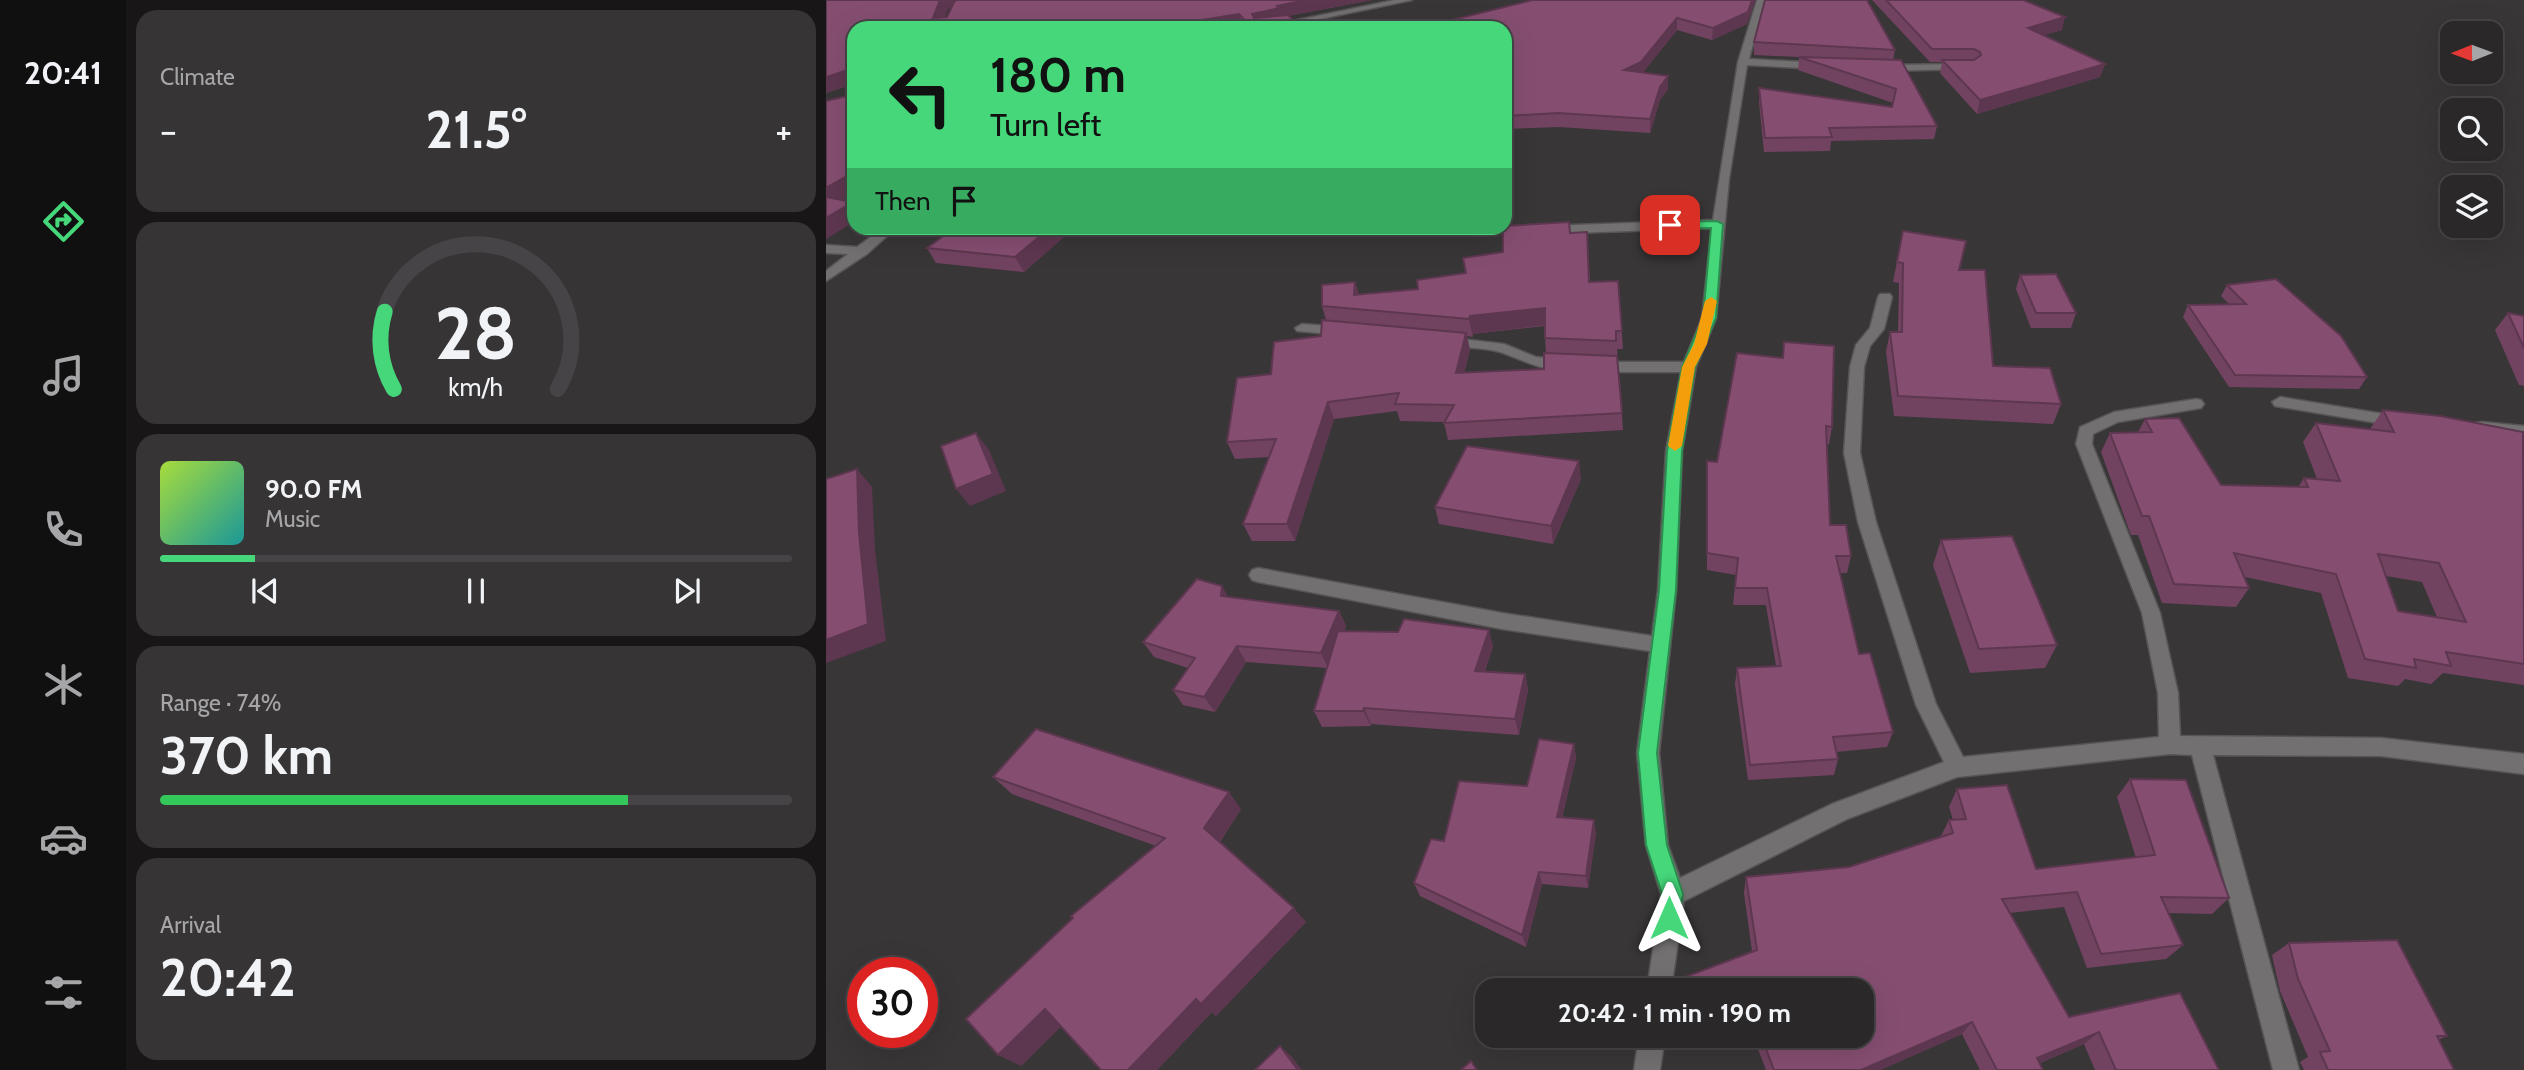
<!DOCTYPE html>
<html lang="en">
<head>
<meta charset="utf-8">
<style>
	:root { --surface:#2b282a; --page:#373436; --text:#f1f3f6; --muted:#a6a6a8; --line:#474447; --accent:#45d77a }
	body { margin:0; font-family:Cabin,sans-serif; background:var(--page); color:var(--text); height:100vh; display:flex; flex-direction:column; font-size:26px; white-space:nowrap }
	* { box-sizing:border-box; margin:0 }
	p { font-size:23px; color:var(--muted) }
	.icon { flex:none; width:38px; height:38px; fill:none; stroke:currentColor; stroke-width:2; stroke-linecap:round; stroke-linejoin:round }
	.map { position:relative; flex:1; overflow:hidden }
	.panel { display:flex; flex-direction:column; gap:10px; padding:10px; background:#181617; width:700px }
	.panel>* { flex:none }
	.guide { position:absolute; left:21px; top:21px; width:665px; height:214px; border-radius:21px; box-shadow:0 7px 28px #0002,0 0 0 2px var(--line); background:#45d77a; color:#111; overflow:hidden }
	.needle { width:46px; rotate:269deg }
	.buttons { position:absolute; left:1614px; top:21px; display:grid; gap:14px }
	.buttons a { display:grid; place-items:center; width:63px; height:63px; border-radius:14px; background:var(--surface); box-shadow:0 7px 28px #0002,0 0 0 2px var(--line); font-size:35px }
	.speed { position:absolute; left:21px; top:957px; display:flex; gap:14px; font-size:35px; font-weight:700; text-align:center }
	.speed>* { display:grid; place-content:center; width:91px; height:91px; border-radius:50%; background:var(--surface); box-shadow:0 7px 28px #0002,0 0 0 2px var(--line); line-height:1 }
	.speed .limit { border:10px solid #d22; background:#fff; color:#111 }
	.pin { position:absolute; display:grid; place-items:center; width:60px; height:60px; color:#fff; margin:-30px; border-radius:14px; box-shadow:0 4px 10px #0006 }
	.me { position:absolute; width:77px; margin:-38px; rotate:0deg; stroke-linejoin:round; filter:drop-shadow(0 0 5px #0008) }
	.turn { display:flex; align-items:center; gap:24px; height:147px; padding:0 28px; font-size:32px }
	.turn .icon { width:91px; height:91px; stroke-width:2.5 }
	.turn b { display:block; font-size:49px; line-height:60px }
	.then { display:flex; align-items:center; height:66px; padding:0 28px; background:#0003; gap:14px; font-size:26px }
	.big { font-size:52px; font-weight:800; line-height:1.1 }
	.panel .card { flex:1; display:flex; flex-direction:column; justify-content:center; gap:10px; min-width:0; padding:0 24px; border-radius:21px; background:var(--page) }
	.panel .dial { align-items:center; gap:0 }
	.dial svg { height:182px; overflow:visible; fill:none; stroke:var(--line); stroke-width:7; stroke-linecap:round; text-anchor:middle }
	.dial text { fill:var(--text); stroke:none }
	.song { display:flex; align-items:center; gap:21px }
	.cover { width:84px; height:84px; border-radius:10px; background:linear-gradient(135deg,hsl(80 70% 55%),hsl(180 70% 35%)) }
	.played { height:7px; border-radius:4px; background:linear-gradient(90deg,var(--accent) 15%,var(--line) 15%) }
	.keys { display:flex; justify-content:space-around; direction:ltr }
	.heat { display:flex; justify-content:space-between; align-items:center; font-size:38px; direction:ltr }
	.charge { height:10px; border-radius:5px; background:linear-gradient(90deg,#34c759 74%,var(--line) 0) }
	.trip { position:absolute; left:649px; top:978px; width:399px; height:70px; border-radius:21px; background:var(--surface); box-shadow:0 7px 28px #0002,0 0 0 2px var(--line); font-weight:800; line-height:70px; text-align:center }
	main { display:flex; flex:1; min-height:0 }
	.dock { display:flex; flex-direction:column; width:126px; justify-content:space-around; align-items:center; background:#111011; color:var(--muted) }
	.dock .icon { width:49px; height:49px }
	.dock .on { color:var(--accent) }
	.dock b { font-size:32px; color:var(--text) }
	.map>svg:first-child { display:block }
</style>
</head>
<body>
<main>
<nav class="dock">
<b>20:41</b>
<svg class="icon on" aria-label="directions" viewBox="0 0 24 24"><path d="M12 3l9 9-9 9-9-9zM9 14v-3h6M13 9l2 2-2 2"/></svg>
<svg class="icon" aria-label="music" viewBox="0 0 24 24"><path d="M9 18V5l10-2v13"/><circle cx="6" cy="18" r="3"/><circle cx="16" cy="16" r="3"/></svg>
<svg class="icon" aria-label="phone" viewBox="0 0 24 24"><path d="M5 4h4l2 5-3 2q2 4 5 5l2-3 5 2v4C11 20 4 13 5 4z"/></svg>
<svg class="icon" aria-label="climate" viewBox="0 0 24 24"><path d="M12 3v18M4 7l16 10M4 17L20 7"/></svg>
<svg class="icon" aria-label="car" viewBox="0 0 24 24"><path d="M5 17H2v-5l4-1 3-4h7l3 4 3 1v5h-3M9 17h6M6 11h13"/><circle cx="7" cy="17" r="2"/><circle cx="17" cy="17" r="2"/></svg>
<svg class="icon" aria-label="filters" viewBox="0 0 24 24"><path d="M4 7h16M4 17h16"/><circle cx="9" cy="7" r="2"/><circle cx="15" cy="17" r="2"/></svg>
</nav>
<section class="panel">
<div class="card"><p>Climate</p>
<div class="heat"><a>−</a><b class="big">21.5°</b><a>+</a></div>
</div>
<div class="card dial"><svg viewBox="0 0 100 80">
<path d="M14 69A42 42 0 1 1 86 69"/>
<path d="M14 69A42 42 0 0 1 10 35" stroke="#45d77a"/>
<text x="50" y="56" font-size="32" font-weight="700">28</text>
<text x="50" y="72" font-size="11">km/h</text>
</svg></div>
<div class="card">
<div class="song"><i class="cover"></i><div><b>90.0 FM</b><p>Music</p></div></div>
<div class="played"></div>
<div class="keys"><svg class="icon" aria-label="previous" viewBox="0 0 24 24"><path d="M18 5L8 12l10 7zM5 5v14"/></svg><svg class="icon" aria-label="pause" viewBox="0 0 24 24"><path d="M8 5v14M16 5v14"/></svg><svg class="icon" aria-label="next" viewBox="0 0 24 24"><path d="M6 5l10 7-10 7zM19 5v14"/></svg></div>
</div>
<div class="card"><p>Range · 74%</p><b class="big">370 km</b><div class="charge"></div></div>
<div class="card"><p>Arrival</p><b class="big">20:42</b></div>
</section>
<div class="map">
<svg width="1698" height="1070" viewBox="0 0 1698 1070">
	<rect width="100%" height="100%" fill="#393638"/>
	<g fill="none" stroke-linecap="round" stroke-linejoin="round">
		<defs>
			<g id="minor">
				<path d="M569,0H586L451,28H432Z"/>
				<path d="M931,0H939L923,59L995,63L1000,66L995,69L921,65L903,179L890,318L870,367L856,451L850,590L833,753L842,845L854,878L1006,804L1118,762L1090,705L1032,522L1018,453L1024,367L1030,345L1044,328L1052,297L1054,294H1064L1066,297L1058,329L1044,346L1038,367L1034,453L1050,522L1110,704L1137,757L1333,737L1332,693L1316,613L1250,444L1254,427L1288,412L1370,399L1375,400L1378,404L1375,408L1292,422L1267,434L1266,444L1334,613L1352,693L1354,736L1555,738L1698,754V774L1555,756L1387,755L1473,1070H1447L1366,755L1344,754L1131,777L1021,819L858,901L845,990H821L835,894L820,845L811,753L824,651L676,629L432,582L426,580L423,575L426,570L432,568L676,613L826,636L832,590L840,451L855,372H768L761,367L768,362H858L876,318L886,228L720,234L714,230L720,226L887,220L912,62Z"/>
				<path d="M1138,64L1141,65V69L1058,71L1053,68L1058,65Z"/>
				<path d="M57,228H70L41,254L0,281V271L22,254L0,253V245L31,247Z"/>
				<path d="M476,324L517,327L524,331L517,335L471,331L469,328Z"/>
				<path d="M618,337L678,344L710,357L740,360L747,365C732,380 691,357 674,352C654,346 633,349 613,344V338Z"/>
				<path d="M1454,397L1576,417L1584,422L1576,427L1449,406L1446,402Z"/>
				<path d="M1656,422L1698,426V436L1650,431L1648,427L1650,423Z"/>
				<path d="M813,1036H839L834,1070H808Z"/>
			</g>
		</defs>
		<use href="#minor" stroke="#565455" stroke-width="3"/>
		<use href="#minor" fill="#737071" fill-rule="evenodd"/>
	</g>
	<g fill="#724361" fill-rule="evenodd">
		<path d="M0,0H546L462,16L475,28H418L417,26L405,28H28V192L15,200L0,239L21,96V86L0,93ZM125,7L121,17H119L121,10Z"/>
		<path d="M707,0L921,24L886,40L851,30L817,72L842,89L834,100L824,133L733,127L679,129V28Z"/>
		<path d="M1046,0H1197L1236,30L1217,35L1279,64L1274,77L1151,114L1114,73L1116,62H1104Z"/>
		<path d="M928,42L1069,50L1067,60L1111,126L1108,139L1005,141L1004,151L938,152L933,102V88L1066,107L1067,103L972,70L973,57L928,55Z"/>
		<path d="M248,228L198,272L110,263L101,248Z"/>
		<path d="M1077,231L1133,270L1167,366L1235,404L1227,424L1068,416L1060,352L1064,332H1072L1073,283L1067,282Z"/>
		<path d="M744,233L762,250L764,282L792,281L797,349H791L797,430L622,440L618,423L619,422L574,421L571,411L508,419L469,541H426L417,524L443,457L409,459L401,442L445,374L495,336L500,320L496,306L529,282L533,295L592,289L640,273L677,252ZM719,326V338L720,353L718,369L638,373L644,350L641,336L647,337V334Z"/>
		<path d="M1194,275L1250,313L1245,328H1205L1190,289Z"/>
		<path d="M1401,285L1541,377L1533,389L1403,387L1357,317L1362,305L1403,304L1395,296Z"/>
		<path d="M1682,313L1698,316V386L1693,385L1669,330Z"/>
		<path d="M956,358L1006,427L1003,444H1001L1004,525L1025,556L1021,573H1014L1033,654L1067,732L1061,747L1010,752L1012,759L1008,775L922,780L909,684L911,668L950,666L940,605H907L910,575L881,570V461L891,462Z"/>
		<path d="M1557,410L1698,433V685L1617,673L1605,684L1579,679L1572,686L1522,678L1495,593L1419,577L1423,588L1410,607L1336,603L1312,535H1305L1275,452L1284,433L1312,432L1319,419L1395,485L1472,487L1478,478L1491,479L1477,442L1490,423L1544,429ZM1560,576L1596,582L1611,617L1572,611Z"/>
		<path d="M755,479L727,544L613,524L609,507Z"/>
		<path d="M1115,540L1231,645L1219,668L1144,673L1107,565Z"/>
		<path d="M403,597L513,611L520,626L518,631L667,646L659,671L699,674L702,690L693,735L545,724V726L496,727L488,711L501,668L420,662L389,712L357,705L347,690L362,668L328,657L317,642Z"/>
		<path d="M748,744L750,758L736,818L770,833L762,888L716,884L700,947L594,896L588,883L618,841L701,786Z"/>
		<path d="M167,777L415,809L394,842L480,922L390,1016L386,1012L331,1070H275L235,1026L195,1066L330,846L186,794Z"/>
		<path d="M1304,779L1403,898L1386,914L1342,913L1357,945L1340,959L1261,968L1238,907L1184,913L1243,1017L1393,1070H1269L1258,1044L1214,1063L1217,1070H1154L1136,1034L1054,1070H940L927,1036H1036V990H858L859,977L926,951L918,893L920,877L1023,867L1115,836L1123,820H1127L1123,807L1131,789L1210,869L1310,858L1291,797Z"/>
		<path d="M1463,943L1621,1036L1612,1040L1628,1070H1478L1474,1062L1482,1057L1454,991L1446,955Z"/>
	</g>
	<g fill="#5d374f">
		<path d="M114,0H135L121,10L114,28L107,18Z"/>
		<path d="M480,0H546L457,17L430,26L426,14L451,6Z"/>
		<path d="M926,0H930L921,24L886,40L887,28Z"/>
		<path d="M413,14L417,26L405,28H339L338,26Z"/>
		<path d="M1239,17L1236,30L1199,41L1202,28Z"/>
		<path d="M851,18V30L816,74L798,70Z"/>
		<path d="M1279,64L1274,77L1151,114L1154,100Z"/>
		<path d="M28,68V83L0,93V77Z"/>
		<path d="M842,76V89L834,100L824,133V119L834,87Z"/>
		<path d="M28,172V192L0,208V188Z"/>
		<path d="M27,202L28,222L0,239V218Z"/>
		<path d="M224,228H248L198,272L189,257Z"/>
		<path d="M529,282L534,299L528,295Z"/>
		<path d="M719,308L721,325L647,334V337L643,319L644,316Z"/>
		<path d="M640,333L644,350L634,390L630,373Z"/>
		<path d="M502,402L508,419L469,541L461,524Z"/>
		<path d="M150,433L163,450L180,491L144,506L130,489Z"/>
		<path d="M753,461L755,479L727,544L725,526Z"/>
		<path d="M31,469L46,487L49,550L60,641L0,663V640L33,533Z"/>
		<path d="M396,586L405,602L395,596Z"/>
		<path d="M513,611L520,626L502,668L495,653Z"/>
		<path d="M663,630L667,646L653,687L649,671Z"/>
		<path d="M411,646L420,662L389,712L378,697Z"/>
		<path d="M699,674L702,690L693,735L689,719Z"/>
		<path d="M538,708L545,724V726L537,711Z"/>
		<path d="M748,744L750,758L733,830L731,817Z"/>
		<path d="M403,792L415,809L392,844L378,828Z"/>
		<path d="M768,820L770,833L762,888L760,876Z"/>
		<path d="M713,872L716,884L700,947L696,935Z"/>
		<path d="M468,908L480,922L390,1016L386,1012L331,1070H302L370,999Z"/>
		<path d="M219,1009L240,1022L195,1066L172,1055Z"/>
		<path d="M1146,1022L1136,1034L1054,1070H1035Z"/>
		<path d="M1273,1032L1258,1044L1198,1069L1211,1058Z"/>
		<path d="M454,1046L466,1057L476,1070H472Z"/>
	</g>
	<g fill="#854e71" stroke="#5d374f" stroke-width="2" fill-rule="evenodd">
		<path d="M0,0H114L107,18L121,17L128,2L131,0H480L451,6L454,8L426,14L428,18L462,15L475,28H426L413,14L338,26L339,28H147L148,25L127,28H28V68L0,77Z"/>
		<path d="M707,0H926L922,12L887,28L851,18L815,62L798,70L842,76L834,87L824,119L732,113L679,116V28H601L614,23Z"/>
		<path d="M939,0H1041L1069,50L928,42Z"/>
		<path d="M1060,0H1197L1239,17L1202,28L1279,64L1154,100L1116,60H1148L1155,55L1154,52L1148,49H1106Z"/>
		<path d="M973,57L1075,60L1111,126L1003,128L1006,137L939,138L933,88L1066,107L1070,89Z"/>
		<path d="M28,82V172L0,188V101L21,96L20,86Z"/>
		<path d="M0,197L27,202L0,218Z"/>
		<path d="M743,222L744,233L761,232L763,282L792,281L796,331H790V341L719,338V308L644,316L643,319L496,306V285L529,282L528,295L592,289L591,280L640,273L637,258L677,252V228H679V226Z"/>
		<path d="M128,228H224L189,257L101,248Z"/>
		<path d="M1077,231L1140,241L1133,270H1159L1167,366L1224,368L1235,404L1072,396L1064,332H1076L1077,263L1071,262Z"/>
		<path d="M1230,274L1250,313H1210L1194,275Z"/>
		<path d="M1450,279L1515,336L1541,377L1409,375L1362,305L1420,304L1401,285Z"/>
		<path d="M1682,313L1698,316V348Z"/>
		<path d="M496,320L640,333L630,373L718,369V353L791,356L796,413L618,423L628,405L569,404L573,393L502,402L461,524H417L450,439L401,442L411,378L445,374L448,342L495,336Z"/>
		<path d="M958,342L1008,346L1006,427L1000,426L1004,525H1020L1025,556H1010L1033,654L1044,653L1067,732L1007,737L1012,759L924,765L911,668L955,666L941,588H909L912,558L881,553V461L891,462L911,353L957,358Z"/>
		<path d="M1557,410L1614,416L1697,432L1698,664L1620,652L1625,666L1588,659L1590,668L1539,659L1510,574L1408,553L1423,588L1348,584L1323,516H1316L1284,433L1326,432L1319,419L1353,418L1395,485L1482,487L1478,478L1514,481L1490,423L1568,432ZM1552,554L1613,563L1640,622L1572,611Z"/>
		<path d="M150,433L167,474L130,489L115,446Z"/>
		<path d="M641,446L753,461L725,526L609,507Z"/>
		<path d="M31,469L33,533L42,624L0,640V479Z"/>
		<path d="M1186,536L1231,645L1153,649L1115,540Z"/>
		<path d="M371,579L396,586L395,596L513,611L495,653L411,646L378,697L347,690L369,658L317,642Z"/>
		<path d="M578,619L663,630L649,671L699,674L689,719L538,708L537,711H488L512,631L572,632Z"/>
		<path d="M210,729L403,792L378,828L468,908L375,1004L370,999L302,1070H275L219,1009L172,1055L140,1019L247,918L245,916L339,838L167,777Z"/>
		<path d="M713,739L748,744L731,817L768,820L760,876L713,872L696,935L588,883L605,839L618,841L633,781L701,786Z"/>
		<path d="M1304,779L1360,780L1403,898L1335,897L1357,945L1275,954L1251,892L1176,899L1243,1017L1354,993L1393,1070H1290L1273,1032L1211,1058L1217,1070H1171L1146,1022L1035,1070H948L935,1036H1036V990H863L859,977L931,950L920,877L1023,867L1127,833L1123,820L1140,819L1131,789L1181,785L1210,869L1329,855Z"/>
		<path d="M1571,940L1621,1036H1611L1628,1070H1502L1494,1052L1504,1051L1472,979L1463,943Z"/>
		<path d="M454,1046L472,1070H429Z"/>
		<path d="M645,1061L651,1070H635Z"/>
	</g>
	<path fill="#45d77a" stroke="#2d8c4f" stroke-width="2" d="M891,221L897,224L890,318L869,367L856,451L850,590L831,753L841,845L857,894L851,926L843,929L835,926L832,918L836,894L820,845L812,753L833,590L841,451L856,367L877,318L885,228L844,229L838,225L844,222Z"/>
	<path fill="#f59e0b" d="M885,297L891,301L881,344L869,367L856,446L849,451L842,446L856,367L868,344L879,301Z"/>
</svg>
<div class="buttons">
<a><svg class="needle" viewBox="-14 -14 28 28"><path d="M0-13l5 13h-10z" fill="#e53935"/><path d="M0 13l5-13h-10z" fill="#a6a6a8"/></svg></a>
<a><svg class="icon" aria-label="search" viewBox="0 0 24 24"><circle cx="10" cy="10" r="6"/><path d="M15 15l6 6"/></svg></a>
<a><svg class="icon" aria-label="layers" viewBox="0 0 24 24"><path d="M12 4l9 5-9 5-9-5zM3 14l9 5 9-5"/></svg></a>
</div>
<div class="speed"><div class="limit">30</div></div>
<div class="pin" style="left:844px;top:225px;background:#d93025"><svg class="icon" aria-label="arrive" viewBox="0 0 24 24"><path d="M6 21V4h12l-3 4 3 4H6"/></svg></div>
<svg class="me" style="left:843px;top:918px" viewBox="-20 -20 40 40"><path d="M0-17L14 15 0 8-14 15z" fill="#45d77a" stroke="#fff" stroke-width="4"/></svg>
<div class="trip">20:42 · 1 min · 190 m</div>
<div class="guide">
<div class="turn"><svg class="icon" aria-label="left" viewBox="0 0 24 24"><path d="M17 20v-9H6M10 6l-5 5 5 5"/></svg><div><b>180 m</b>Turn left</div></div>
<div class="then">Then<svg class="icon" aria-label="arrive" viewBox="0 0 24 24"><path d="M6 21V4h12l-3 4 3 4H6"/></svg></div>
</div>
</div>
</main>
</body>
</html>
